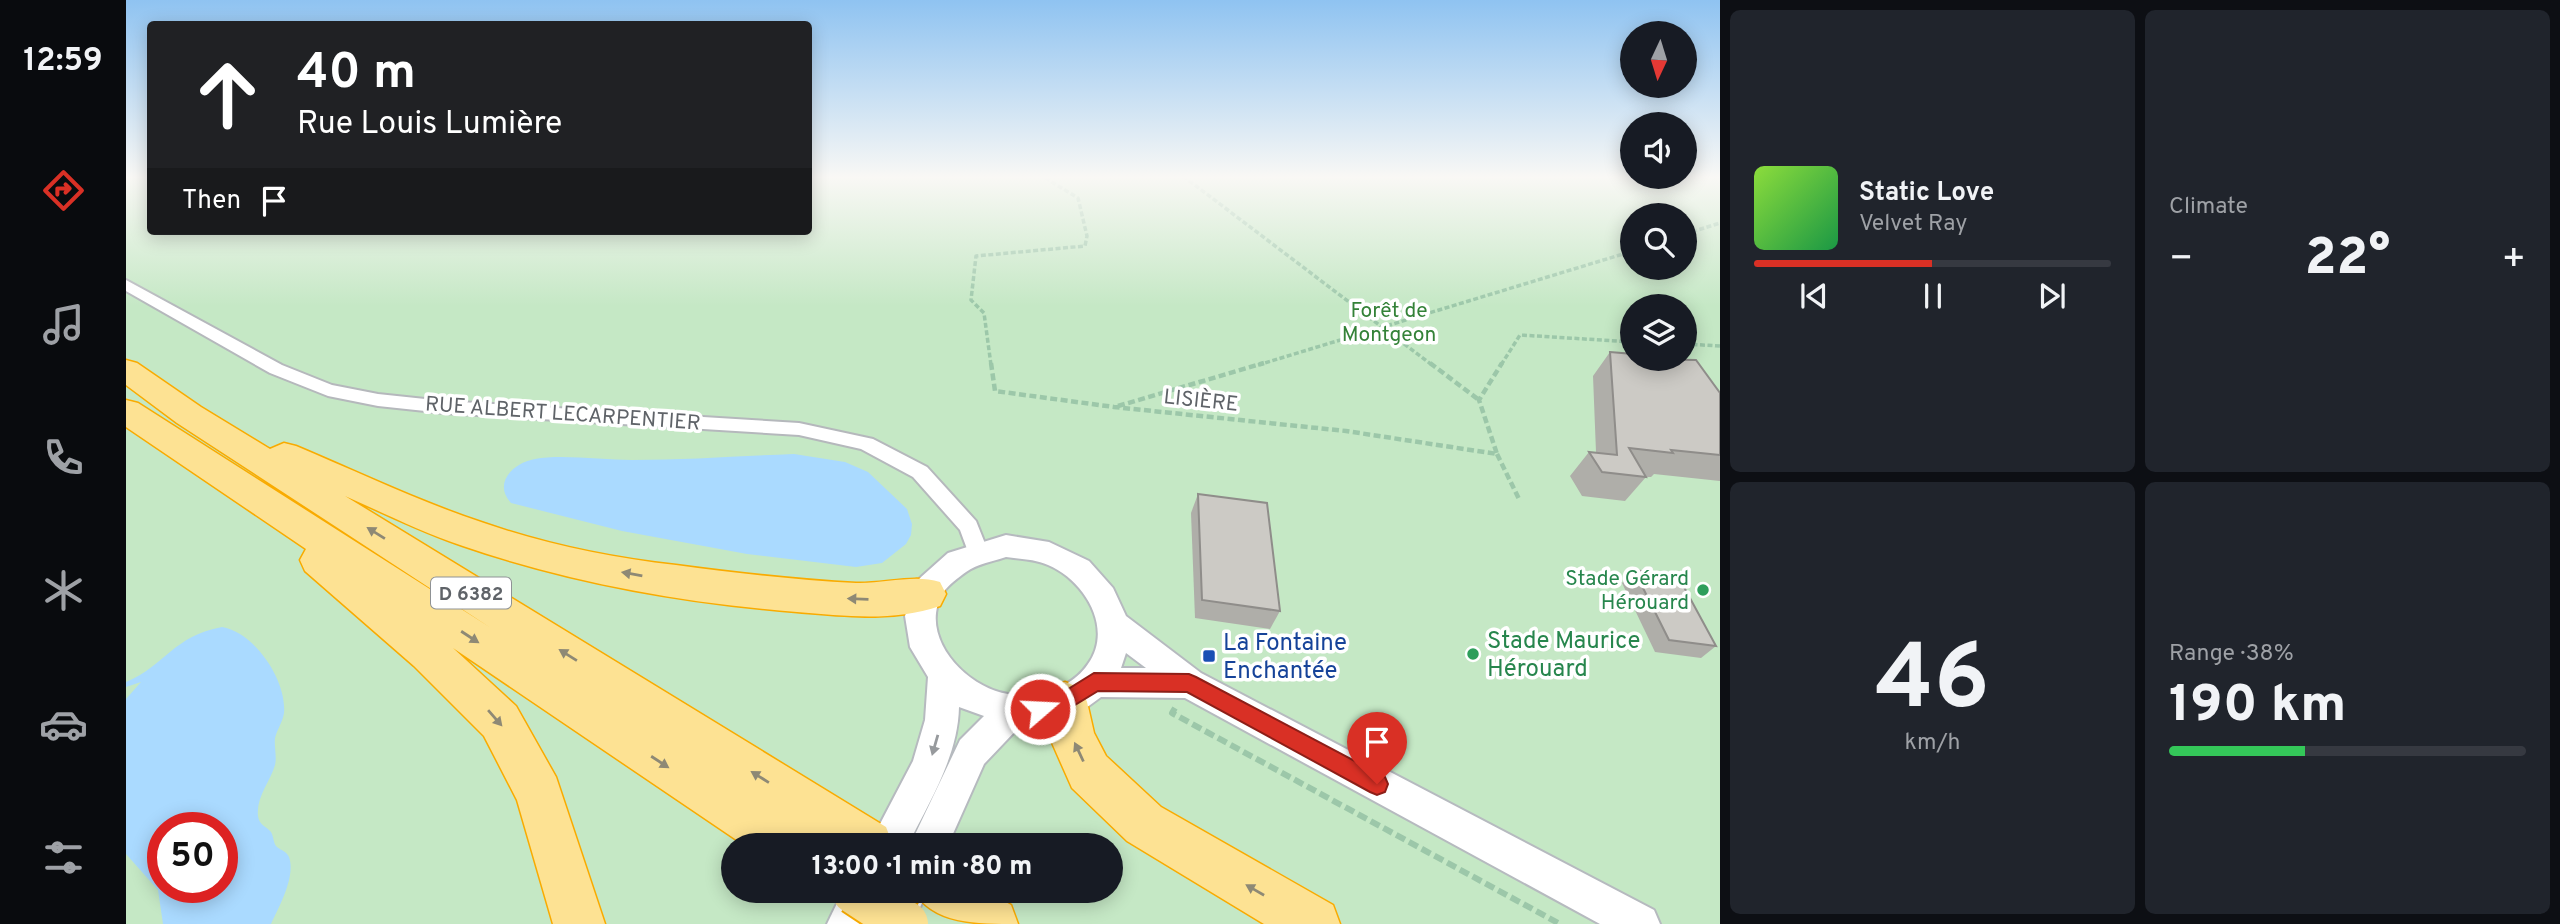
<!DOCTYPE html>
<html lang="en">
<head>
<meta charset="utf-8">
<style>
	:root { --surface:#171b24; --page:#20242c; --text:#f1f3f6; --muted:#9ea1a6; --line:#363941; --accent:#d93025 }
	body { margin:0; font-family:Overpass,sans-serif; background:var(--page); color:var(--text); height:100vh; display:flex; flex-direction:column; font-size:26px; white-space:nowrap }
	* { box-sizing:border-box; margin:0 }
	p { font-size:23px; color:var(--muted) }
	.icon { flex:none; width:38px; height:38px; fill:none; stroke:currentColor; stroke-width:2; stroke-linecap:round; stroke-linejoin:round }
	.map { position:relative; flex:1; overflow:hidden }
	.panel { display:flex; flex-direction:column; gap:10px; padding:10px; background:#0d0f14; width:840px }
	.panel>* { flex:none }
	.banner { position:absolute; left:21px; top:21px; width:665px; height:214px; border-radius:7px; box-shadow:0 4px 18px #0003; background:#202124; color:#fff; overflow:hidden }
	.needle { width:46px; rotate:184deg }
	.buttons { position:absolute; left:1494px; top:21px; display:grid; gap:14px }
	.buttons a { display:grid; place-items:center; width:77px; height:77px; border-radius:50%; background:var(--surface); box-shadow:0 4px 18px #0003; font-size:35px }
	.speed { position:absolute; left:21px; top:812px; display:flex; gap:14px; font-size:35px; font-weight:700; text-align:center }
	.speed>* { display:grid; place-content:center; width:91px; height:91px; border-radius:50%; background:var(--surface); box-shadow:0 4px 18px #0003; line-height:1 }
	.speed .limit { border:10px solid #d22; background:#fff; color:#111 }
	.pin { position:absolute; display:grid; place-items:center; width:60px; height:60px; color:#fff; margin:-72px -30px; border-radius:50% 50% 50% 0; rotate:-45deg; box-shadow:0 0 7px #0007 }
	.pin .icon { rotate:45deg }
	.me { position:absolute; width:77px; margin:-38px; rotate:71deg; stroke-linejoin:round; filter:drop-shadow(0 0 5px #0008) }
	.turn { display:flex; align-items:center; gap:24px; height:147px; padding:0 35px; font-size:32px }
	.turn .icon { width:91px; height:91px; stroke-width:2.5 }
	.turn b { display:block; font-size:49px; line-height:60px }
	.then { display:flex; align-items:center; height:66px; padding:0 35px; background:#0003; gap:14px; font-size:26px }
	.big { font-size:52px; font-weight:800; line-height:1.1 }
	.panel .tile { flex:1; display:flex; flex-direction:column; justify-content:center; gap:10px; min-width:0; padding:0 24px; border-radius:10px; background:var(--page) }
	.panel .dial { align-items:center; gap:0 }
	.dial b { font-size:91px; line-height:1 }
	.song { display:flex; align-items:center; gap:21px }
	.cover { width:84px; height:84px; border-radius:10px; background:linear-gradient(135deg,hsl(90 70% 55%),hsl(140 70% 35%)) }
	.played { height:7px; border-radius:4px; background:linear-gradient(90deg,var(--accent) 50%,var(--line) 50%) }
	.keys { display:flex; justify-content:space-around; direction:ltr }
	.heat { display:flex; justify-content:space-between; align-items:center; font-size:38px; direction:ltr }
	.charge { height:10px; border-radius:5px; background:linear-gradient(90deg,#34c759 38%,var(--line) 0) }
	.panel .tiles { flex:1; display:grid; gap:10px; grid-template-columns:repeat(2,1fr) }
	.trip { position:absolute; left:595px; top:833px; width:402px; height:70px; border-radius:35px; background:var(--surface); box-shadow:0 4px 18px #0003; font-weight:800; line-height:70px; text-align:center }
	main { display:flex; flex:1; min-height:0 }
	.tabs { display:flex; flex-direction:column; width:126px; justify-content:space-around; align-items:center; background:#090b0e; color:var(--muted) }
	.tabs .icon { width:49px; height:49px }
	.tabs .selected { color:var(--accent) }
	.tabs b { font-size:32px; color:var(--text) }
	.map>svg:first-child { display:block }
</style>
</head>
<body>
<main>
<nav class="tabs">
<b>12:59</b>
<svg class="icon selected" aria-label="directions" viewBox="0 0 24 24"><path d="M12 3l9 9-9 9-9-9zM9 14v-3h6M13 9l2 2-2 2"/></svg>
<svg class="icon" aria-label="music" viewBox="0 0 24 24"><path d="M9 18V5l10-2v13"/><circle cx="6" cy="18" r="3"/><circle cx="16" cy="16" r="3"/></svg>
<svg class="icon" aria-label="phone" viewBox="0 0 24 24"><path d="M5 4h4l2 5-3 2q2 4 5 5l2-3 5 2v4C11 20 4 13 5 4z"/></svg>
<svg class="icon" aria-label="climate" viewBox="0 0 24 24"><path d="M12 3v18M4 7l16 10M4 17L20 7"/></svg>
<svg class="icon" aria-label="car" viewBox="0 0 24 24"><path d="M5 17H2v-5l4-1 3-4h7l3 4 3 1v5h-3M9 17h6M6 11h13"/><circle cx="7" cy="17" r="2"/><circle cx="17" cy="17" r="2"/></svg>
<svg class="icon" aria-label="filters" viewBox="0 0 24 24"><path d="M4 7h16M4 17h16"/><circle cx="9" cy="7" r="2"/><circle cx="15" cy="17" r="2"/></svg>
</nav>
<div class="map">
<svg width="1594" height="924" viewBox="0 0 1594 924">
	<rect width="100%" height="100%" fill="#f1efe8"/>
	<path fill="#c5e8c5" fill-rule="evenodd" d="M0,176H24V231H682L683,176H1594V924H0ZM1507,215H1559V268H1507ZM1507,306H1559V359H1507ZM37,828H96V887H37ZM607,845H985V891H607Z"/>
	<g fill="#aadaff" fill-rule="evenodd">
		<path d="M668,454L719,462L742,472L781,509L786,524L785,535L780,544L756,563L730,567L621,554L496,531L385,503C367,484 386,463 409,459C435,454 477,460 506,460C560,460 614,456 668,454Z"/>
		<path d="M96,627C128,632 161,680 158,713C157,721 151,730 149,738C148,747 151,757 149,765C144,782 130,797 132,816C133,825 140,826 145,832C148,837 147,843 151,847C156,851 160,851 163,857C170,876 153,907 145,924H37L32,890L0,854V699L15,682L0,687V682C40,665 47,636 96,627ZM37,828H96V887H37Z"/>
	</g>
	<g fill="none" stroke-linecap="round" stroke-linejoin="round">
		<defs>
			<path id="street" d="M0,280L156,365L206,385L252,394L318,401L673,423L747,439L801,467L850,521L862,551L858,557L851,559L844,557L834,530L787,477L735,449L673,435L318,413L252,406L202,396L144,373L0,291Z"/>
			<g id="secondary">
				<path d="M880,535L923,542L963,561L987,588L1000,616L1075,673L1528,910L1534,924H1474L1059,698L975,697L960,708L936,717L897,723L858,764L822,845H784L834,740L858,716L833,707C832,757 803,802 782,845H743L787,761L799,720L802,677L784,647L779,616L789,586L794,578L822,553ZM880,557C894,559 909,559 922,565C958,580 988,628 962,664C949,683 931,690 908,692C900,693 890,695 882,694C840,688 791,636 817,593C821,586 833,577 840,572C851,564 868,561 880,557ZM1000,653L1020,668H995Z"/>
				<path d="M717,891H757L742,924H701Z"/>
				<path d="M762,891H801L787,924H747Z"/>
			</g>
			<g id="highway">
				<path d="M0,360L11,363L75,407L144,449L158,443L170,446C232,472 294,502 358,523C419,544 485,558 550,565C610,573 670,580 730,583C758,584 788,574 814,582L820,594L814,606C768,622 719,616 671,612C558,603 444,583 337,546C297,533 258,513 219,496L760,827L767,845H698L682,835L686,845H618L327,648L390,706L430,777L479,924H427L391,800L358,736L288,666L179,571L174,560L180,549L0,427V400L12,403L365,628L51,423L0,385Z"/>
				<path d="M939,682L955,688L961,702L968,733L980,756L1035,807L1207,905L1214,924H1138L1001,841L946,788L923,736L917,702L923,688Z"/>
				<path d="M788,891H861L885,905L892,924C850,924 807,924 788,891Z"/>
			</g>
		</defs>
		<use href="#street" stroke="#b5b8bc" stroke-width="4"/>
		<use href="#secondary" stroke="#b6babf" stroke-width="4"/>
		<use href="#highway" stroke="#f9ab00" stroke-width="3"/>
		<g stroke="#9cc7a9" stroke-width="3.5" stroke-dasharray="5 2.5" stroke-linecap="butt">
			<path d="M1057,176L1306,365"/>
			<path d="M1128,176H1133"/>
			<path d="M1559,234L1594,223"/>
			<path d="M1559,344L1594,346"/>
			<path d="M865,365L858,313L845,300L850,256L959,246L961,236L952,198L916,176"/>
			<path d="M1132,365L1507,251"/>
			<path d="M1375,365L1394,335L1507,342"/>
		</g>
		<g stroke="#9cc7a9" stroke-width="4.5" stroke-dasharray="7 3.5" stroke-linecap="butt">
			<path d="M865,363L869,391L988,407L1220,431L1371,454L1353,400L1376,363"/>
			<path d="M1304,363L1353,400"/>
			<path d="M992,406L1138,363"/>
			<path d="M1371,454L1393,499"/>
		</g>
		<path stroke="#9cc7a9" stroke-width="6" stroke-dasharray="10 4.5" stroke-linecap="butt" d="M1049,708L1046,713L1434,924"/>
		<use href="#street" fill="#fff" fill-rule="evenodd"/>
		<use href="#secondary" fill="#fff" fill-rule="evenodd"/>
		<use href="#highway" fill="#fde293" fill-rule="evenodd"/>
		<defs>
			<path id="highway-bridge" d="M729,891L779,924"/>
		</defs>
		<use href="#highway-bridge" stroke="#f9ab00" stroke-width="50" stroke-linecap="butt"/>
		<use href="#highway-bridge" stroke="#fde293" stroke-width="46"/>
	</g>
	<g fill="#afaea9">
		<path d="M1484,352L1594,393V481L1528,474L1525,477H1520L1499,501L1456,496L1444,476L1463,452H1470L1467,376Z"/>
		<path d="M1072,494L1154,611L1144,629L1069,618L1065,513Z"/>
		<path d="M1508,570L1590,646L1575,658L1529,652L1496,583Z"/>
	</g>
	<g fill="#cccac5" stroke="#8f8d8a" stroke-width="2">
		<path d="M1484,352L1507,354V359L1570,360L1594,393V455L1545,450L1547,453L1503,448L1520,477L1476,472L1463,452L1491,455Z"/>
		<path d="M1072,494L1141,503L1154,611L1076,600Z"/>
		<path d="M1508,570L1552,576L1590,646L1543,640Z"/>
	</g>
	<defs><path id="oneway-solid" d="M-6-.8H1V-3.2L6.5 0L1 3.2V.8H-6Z" transform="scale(1.75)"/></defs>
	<g fill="#8e8975">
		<use href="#oneway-solid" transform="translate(250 533) rotate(-148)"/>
		<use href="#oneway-solid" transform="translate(506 574) rotate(-170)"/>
		<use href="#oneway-solid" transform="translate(732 599) rotate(-178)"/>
		<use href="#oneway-solid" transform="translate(344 637) rotate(33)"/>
		<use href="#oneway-solid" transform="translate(442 655) rotate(-148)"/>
		<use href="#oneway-solid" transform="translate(369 718) rotate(49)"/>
		<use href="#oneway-solid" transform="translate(953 752) rotate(-115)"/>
		<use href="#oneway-solid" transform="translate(534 762) rotate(33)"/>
		<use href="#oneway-solid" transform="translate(634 777) rotate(-148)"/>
		<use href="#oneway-solid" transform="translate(1129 890) rotate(-150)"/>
	</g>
	<use fill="#979a9d" href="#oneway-solid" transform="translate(809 745) rotate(106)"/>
	<linearGradient id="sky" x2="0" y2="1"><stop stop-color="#8fc3f1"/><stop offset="0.58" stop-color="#f9f8f5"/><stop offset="1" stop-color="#f9f8f5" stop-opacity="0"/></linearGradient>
	<rect width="1594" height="306" fill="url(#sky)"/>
	<path fill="#d93025" stroke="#8d1f18" stroke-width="2" d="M968,673L1063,674L1070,677L1259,777L1262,784L1259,792L1251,795L1244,792L1061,692L972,691L939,711L914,718L907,715L904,709L907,702L934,694Z"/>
	<g fill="#2e9e5b" stroke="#fff" stroke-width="2.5">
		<circle cx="1577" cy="590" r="7"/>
		<circle cx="1347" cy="654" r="7"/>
	</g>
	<rect fill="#1a4fb4" stroke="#fff" stroke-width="2.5" x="1076" y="649" width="14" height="14" rx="3.5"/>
	<g text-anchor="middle" stroke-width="7" stroke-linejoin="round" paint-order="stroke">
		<rect fill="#fff" stroke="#8f9295" stroke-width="2" x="305" y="577.5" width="80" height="31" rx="5"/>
		<g font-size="19" font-weight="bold" fill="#5f6368">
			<text x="345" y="600">D 6382</text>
		</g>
		<g font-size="21" fill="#348238" stroke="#fff">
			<text x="1263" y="317">Forêt de<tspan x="1263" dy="24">Montgeon</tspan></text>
		</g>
		<g font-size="21" fill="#5f6368" stroke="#fff">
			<text transform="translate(1075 400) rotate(6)" y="7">LISIÈRE</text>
			<text transform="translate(437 413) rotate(4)" y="7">RUE ALBERT LECARPENTIER</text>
		</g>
		<g font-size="21" fill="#27864d" stroke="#fff" text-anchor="end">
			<text x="1563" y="585">Stade Gérard<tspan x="1563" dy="24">Hérouard</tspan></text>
		</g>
		<g font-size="24" fill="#27864d" stroke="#fff" text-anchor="start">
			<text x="1361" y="648">Stade Maurice<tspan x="1361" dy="28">Hérouard</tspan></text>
		</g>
		<g font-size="24" fill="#164399" stroke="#fff" text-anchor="start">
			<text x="1097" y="650">La Fontaine<tspan x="1097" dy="28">Enchantée</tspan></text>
		</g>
	</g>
</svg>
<div class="buttons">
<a><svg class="needle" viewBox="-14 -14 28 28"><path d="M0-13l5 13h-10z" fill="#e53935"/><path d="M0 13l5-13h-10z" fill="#9ea1a6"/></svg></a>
<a><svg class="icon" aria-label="sound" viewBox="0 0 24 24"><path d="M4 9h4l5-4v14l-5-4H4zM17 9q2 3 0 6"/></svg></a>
<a><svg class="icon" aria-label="search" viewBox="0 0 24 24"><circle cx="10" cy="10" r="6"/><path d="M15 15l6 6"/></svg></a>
<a><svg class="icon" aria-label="layers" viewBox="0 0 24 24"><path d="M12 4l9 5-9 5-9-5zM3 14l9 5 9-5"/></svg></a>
</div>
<div class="speed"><div class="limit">50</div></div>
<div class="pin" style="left:1251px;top:784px;background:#d93025"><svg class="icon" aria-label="arrive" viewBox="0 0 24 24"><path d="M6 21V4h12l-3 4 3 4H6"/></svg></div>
<svg class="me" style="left:914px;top:709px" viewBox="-20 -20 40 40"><circle r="17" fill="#d93025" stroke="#fff" stroke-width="3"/><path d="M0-11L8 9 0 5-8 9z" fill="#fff"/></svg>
<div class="trip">13:00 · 1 min · 80 m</div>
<div class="banner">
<div class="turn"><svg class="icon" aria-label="ahead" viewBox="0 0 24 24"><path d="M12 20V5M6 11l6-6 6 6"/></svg><div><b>40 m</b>Rue Louis Lumière</div></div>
<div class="then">Then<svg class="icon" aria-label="arrive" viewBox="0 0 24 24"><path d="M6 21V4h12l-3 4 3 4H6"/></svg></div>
</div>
</div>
<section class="panel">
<div class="tiles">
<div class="tile">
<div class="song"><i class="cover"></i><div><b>Static Love</b><p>Velvet Ray</p></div></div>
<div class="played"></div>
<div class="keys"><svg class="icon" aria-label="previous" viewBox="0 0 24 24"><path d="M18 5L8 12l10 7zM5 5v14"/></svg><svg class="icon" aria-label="pause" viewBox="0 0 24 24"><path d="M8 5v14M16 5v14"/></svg><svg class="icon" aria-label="next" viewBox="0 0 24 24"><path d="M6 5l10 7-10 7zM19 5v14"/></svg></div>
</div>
<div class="tile"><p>Climate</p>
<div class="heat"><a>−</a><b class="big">22°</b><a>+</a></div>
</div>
<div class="tile dial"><b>46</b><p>km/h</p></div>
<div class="tile"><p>Range · 38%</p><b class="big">190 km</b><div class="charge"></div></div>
</div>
</section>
</main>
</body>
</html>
